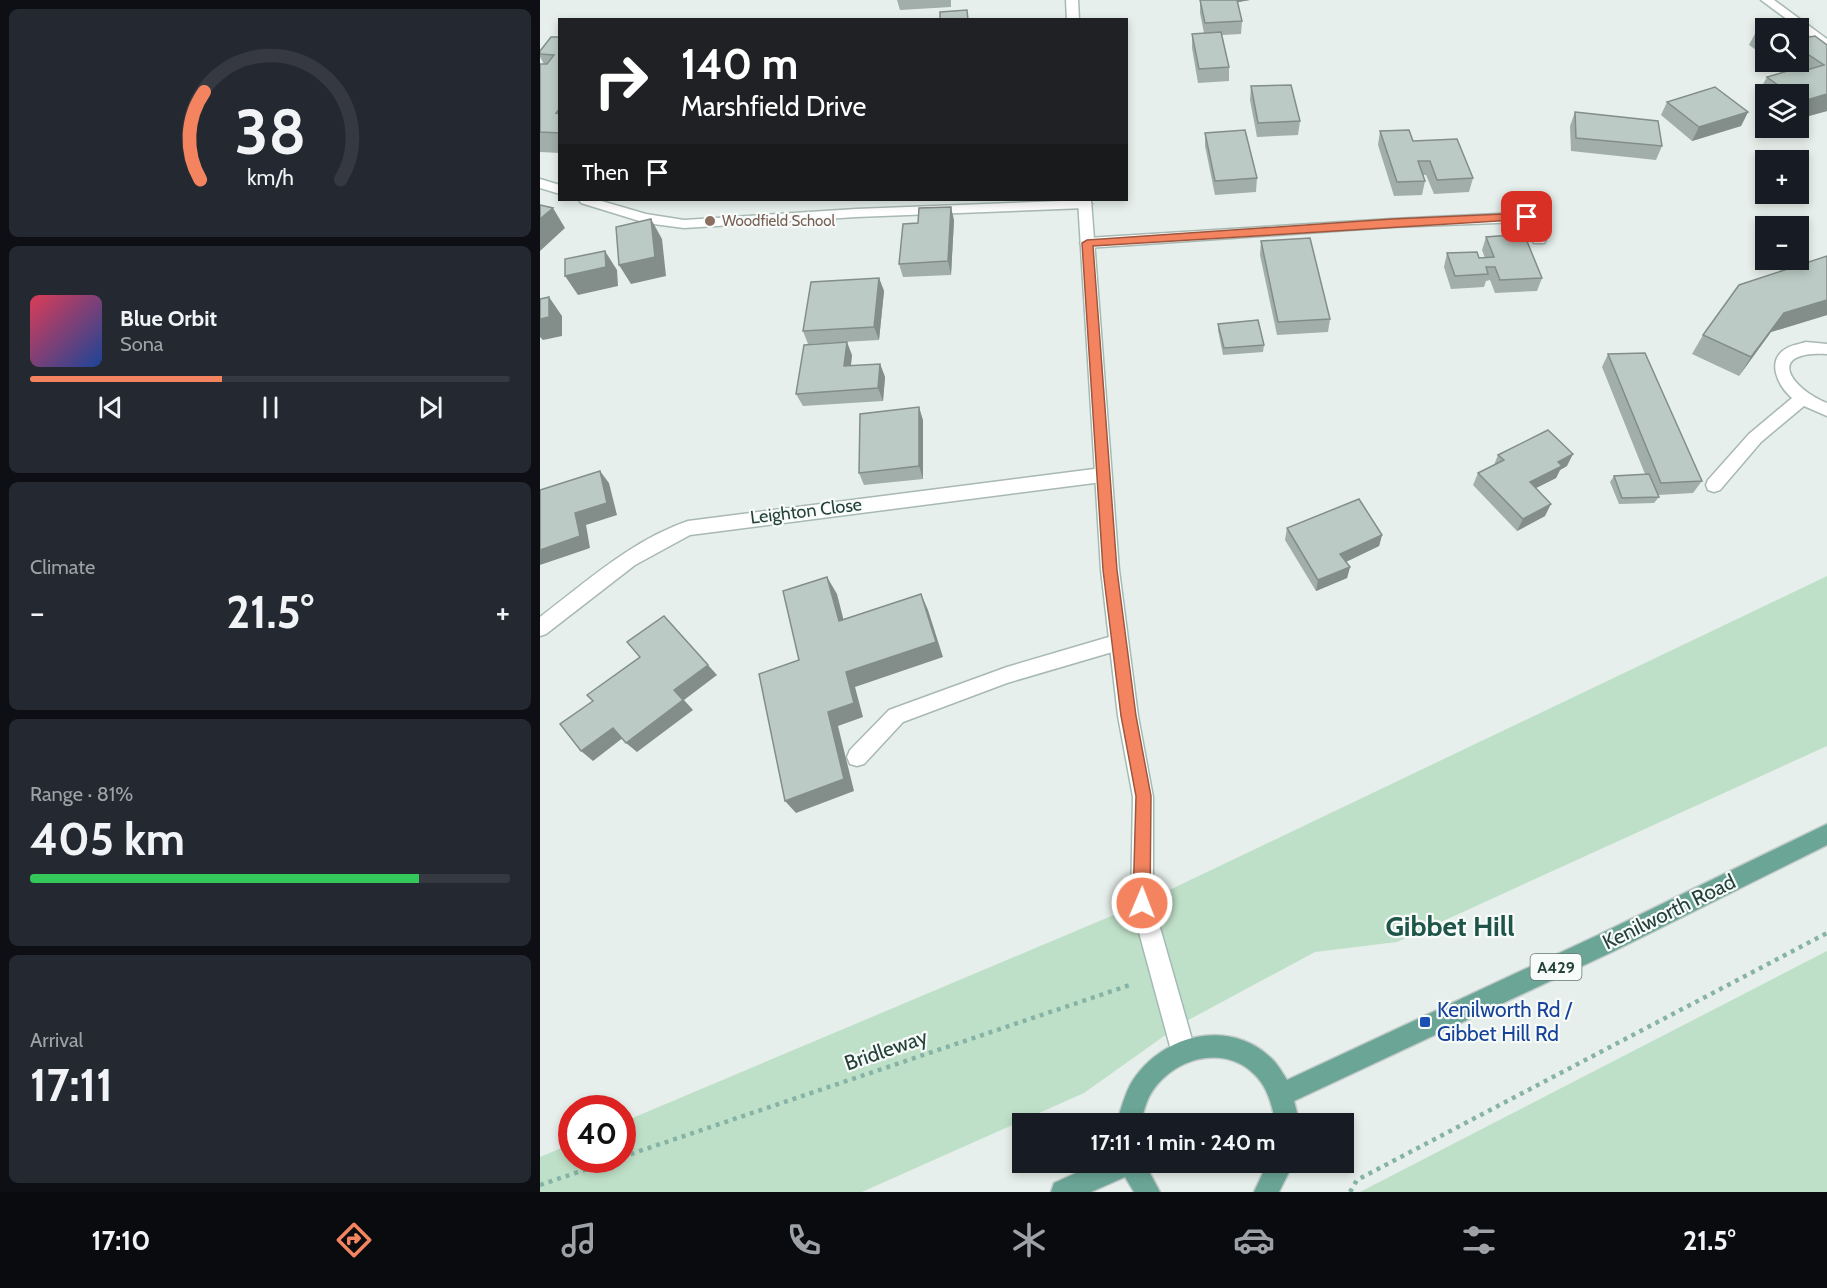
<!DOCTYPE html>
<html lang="en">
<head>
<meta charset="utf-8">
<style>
	:root { --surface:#171b24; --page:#242831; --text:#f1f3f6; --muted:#9ea1a6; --line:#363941; --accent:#f4845f }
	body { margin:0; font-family:Cabin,sans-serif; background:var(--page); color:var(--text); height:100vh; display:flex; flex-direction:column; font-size:22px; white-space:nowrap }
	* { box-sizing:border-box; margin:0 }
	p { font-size:20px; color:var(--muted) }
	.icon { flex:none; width:33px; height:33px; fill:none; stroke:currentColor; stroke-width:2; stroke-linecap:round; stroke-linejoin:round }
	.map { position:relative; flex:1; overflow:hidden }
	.side { display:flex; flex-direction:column; gap:9px; padding:9px; background:#0d0f14; width:540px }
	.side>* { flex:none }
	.top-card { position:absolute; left:18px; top:18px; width:570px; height:183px; border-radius:0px; box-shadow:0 3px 9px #0003; background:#202124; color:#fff; overflow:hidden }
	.fabs { position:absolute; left:1215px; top:18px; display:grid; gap:12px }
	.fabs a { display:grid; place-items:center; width:54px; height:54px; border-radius:0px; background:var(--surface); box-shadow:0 3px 9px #0003; font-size:30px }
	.speed { position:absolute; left:18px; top:1095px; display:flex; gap:12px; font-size:30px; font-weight:700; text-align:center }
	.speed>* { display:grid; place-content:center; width:78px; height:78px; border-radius:50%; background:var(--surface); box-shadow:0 3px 9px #0003; line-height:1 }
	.speed .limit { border:9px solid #d22; background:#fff; color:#111 }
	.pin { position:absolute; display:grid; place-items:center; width:51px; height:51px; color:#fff; margin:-26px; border-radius:12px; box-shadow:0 3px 9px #0006 }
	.me { position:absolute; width:66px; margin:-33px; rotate:1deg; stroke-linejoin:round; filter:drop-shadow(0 0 4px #0008) }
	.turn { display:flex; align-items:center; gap:21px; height:126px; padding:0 24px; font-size:27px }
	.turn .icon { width:78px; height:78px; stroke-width:2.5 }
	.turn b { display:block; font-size:42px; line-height:51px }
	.then { display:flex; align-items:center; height:57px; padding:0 24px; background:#0003; gap:12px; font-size:22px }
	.big { font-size:45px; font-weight:700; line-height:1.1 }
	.side .tile { flex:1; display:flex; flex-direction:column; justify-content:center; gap:9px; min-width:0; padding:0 21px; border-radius:9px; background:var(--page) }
	.side .dial { align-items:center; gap:0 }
	.dial svg { height:156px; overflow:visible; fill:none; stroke:var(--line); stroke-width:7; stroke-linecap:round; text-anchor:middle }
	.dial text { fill:var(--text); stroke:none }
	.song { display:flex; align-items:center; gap:18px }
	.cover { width:72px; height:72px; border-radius:9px; background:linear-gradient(135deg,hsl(350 70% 55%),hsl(220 70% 35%)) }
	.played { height:6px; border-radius:3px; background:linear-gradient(90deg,var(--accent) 40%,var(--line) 40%) }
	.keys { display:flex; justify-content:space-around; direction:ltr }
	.heat { display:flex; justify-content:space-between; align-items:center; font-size:33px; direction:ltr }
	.charge { height:9px; border-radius:4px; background:linear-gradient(90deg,#34c759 81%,var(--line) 0) }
	.trip { position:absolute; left:472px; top:1113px; width:342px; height:60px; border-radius:0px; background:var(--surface); box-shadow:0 3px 9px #0003; font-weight:700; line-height:60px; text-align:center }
	.menu { display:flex; height:96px; justify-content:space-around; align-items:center; background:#090b0e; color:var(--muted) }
	.menu .icon { width:42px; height:42px }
	.menu .on { color:var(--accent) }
	.menu b { font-size:27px; color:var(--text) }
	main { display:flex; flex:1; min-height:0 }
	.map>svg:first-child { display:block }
</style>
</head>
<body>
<main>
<section class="side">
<div class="tile dial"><svg viewBox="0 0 100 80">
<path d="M14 69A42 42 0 1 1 86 69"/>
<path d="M14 69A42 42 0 0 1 16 24" stroke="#f4845f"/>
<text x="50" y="56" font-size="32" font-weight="700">38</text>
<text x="50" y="72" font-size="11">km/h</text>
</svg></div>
<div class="tile">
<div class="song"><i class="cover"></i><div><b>Blue Orbit</b><p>Sona</p></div></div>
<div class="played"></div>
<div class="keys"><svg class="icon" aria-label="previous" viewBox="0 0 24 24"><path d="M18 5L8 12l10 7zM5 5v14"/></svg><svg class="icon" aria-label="pause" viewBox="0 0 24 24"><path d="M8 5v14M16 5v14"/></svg><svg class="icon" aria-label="next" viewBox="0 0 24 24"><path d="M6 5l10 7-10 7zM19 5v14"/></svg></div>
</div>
<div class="tile"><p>Climate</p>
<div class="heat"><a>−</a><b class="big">21.5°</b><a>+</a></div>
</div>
<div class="tile"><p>Range · 81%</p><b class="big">405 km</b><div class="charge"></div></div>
<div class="tile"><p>Arrival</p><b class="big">17:11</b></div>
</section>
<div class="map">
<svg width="1287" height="1192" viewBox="0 0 1287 1192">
	<rect width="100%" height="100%" fill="#e6efeb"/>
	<g fill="#bfe0c8">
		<path d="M1287,576V746L857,942L775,952L641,1024L544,1093L322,1192H0V1157L31,1144L32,1160H82L83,1122L602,903Z"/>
		<path d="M1287,951V1192H820Z"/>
	</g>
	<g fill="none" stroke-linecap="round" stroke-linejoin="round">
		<defs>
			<g id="lane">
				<path d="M0,179L20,185V194L0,188Z"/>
				<path d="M39,200H58L106,214L144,220L316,209L545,200L552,204L545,208L316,217L144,228L106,223L41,203Z"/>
				<path d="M1266,342L1287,344V354C1225,351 1250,388 1287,403V416L1264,406L1221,442L1180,490L1174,492L1168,490L1166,485L1168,480L1209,434L1252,398C1238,386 1225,360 1247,348C1252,345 1260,344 1266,342Z"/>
				<path d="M579,634L586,636L588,642L586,648L467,683L363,722L324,764L317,766L310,764L307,757L310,750L349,710L467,667Z"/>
			</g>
			<g id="street">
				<path d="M1221,0H1234L1287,39V49Z"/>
				<path d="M978,196L985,200L1006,240L1004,243H994L982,222L852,227L547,248L540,243L547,238L852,219L978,213L971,200Z"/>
				<path d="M562,468L568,470L570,475L568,480L562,482L150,535L95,565L6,634L0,636V617C46,582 92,540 148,521Z"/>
			</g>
			<g id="secondary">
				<path d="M526,0H538L539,20H527Z"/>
				<path d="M538,200H551L579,570L598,716L613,797V903L655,1050L651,1058L643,1062L635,1058L631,1050L591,903L593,797L578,716L561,570Z"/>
			</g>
			<g id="primary">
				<path d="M1287,824V845L1072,952L754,1101L760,1124H736C732,1106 728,1087 714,1074C682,1042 628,1060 609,1097C605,1105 603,1115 600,1124H576C581,1110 585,1092 593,1080C623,1035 688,1018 730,1057C737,1063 742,1072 747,1080L1056,936Z"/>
				<path d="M560,1162H604L620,1192H594L585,1177L551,1192H511L514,1183Z"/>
				<path d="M728,1162H754L739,1192H714Z"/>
			</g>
		</defs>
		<use href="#lane" stroke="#a8b8b2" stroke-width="3"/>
		<use href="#street" stroke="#a8b8b2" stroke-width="3"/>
		<use href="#secondary" stroke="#a4bbb3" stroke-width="3"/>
		<use href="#primary" stroke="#c2cac8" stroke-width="3"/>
		<g stroke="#86b3a5" stroke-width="4.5" stroke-dasharray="4 5" stroke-linecap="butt">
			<path d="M82,1157L593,984"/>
			<path d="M0,1185L74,1160"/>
			<path d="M810,1192L817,1180L1287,933"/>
		</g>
		<use href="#lane" fill="#fff" fill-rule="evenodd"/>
		<use href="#street" fill="#fff" fill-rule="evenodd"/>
		<use href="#secondary" fill="#fff" fill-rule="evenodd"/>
		<use href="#primary" fill="#6aa596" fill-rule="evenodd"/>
	</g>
	<g fill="#a1aea9">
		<path d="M357,0H411V7L360,10Z"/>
		<path d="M660,0H710L697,2L702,21L701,34L682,35L689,67V81L658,83L652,48V34L664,33L660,13Z"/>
		<path d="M1219,26L1226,28V57L1209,45Z"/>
		<path d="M1258,29L1270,37L1287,45V111L1258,119V94H1226V104L1216,97L1227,77L1244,72L1231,62H1258Z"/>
		<path d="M20,37V153L0,152V64H4L0,57V51Z"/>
		<path d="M711,86L760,121L758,135L717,137L710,100Z"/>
		<path d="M1127,102L1208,112L1201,126L1152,141L1121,115Z"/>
		<path d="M1035,112L1122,146L1116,160L1031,151L1030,126Z"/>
		<path d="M840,131L873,141L933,178L929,192L894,194L886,175H883L885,181L882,195L854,196L838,145Z"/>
		<path d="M665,133L717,178L716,192L675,195L665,146Z"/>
		<path d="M414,220L411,275L363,277L359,264Z"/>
		<path d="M946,237L1002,278L997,291L955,293L950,280L946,281L944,287L911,289L904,267L907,253L939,258H945L942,250Z"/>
		<path d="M721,241L790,319L788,332L737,335L720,255Z"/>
		<path d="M1287,256V315L1231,332L1199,376L1152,354L1163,335Z"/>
		<path d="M339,278L344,291L339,340L268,344L263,331Z"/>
		<path d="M678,324L724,345L723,352L683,355L678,330Z"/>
		<path d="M1068,354L1162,481L1153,493L1118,495L1119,497L1114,503L1079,504L1070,482L1074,476L1105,474L1062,367Z"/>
		<path d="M312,355L311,366L340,364L345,377L343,401L263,406L256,394Z"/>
		<path d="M383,420V479L324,485L319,473Z"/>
		<path d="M958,455L1027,466L1020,470L1016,478L996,488L1005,516L977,531L933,485L938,473L954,465Z"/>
		<path d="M747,528L842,535L839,546L806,562L810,567L807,578L776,591L745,540Z"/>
	</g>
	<g fill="#838d89">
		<path d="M683,0H710L683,5Z"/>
		<path d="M1263,51L1258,59V52Z"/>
		<path d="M1251,62H1257L1253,71L1246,72Z"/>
		<path d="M1287,94V111L1258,119V105L1260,102Z"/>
		<path d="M1208,112L1201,126L1152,141L1159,127Z"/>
		<path d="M411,207L414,220L411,275L408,261Z"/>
		<path d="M13,208L25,228L0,251V219Z"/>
		<path d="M111,219L122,239L126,276L91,284L79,265Z"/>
		<path d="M65,251L77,270L78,286L38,295L25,276Z"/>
		<path d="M339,278L344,291L339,340L334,327Z"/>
		<path d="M9,297L22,316V336L3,340L0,337V319Z"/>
		<path d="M1287,300V315L1231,332L1199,376L1211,357L1244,313Z"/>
		<path d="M307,342L312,355L309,379L304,366Z"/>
		<path d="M340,364L345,377L343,401L338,388Z"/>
		<path d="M379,407L383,420V479L379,466Z"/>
		<path d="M1033,454L1027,466L1020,470L1016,478L984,494L990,482L1018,462Z"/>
		<path d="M60,471L69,483L77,515L46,525L50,548L0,565V550L35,513Z"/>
		<path d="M1011,504L1005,516L977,531L983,519Z"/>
		<path d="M842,535L839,546L797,566L800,554Z"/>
		<path d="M810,567L807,578L776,591L778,580Z"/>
		<path d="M287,577L297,594L308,637L299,621Z"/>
		<path d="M381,594L388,610L403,657L315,687L323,717L298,726L314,791L256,813L245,801L288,712L306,672Z"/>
		<path d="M168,665L177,675L144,700L153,710L97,752L86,743L134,690Z"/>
		<path d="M73,728L84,737L53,761L41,751Z"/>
	</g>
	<g fill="#bbcac4" stroke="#838d89" stroke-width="1.5">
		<path d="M660,0H697L702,21L665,23Z"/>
		<path d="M427,10L428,20H400V12Z"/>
		<path d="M1244,19L1257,28H1226V30L1219,26Z"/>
		<path d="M1258,29L1270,37L1275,36L1287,45V94L1260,102L1258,101V94H1250L1227,77L1258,68L1263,71L1284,65L1263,51L1258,52Z"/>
		<path d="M681,32L689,67L659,69L652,34Z"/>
		<path d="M11,37H20V108L16,113L20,114V133L0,132V64H7L14,55L0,54V51Z"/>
		<path d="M751,85L760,121L718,123L711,86Z"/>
		<path d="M1175,87L1208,112L1159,127L1127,102Z"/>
		<path d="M1035,112L1118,121L1122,146L1036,138Z"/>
		<path d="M705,130L717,178L675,181L665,133Z"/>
		<path d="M869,130L873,141L917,139L933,178L897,180L890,161H878L885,181L857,182L840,131Z"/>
		<path d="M0,205L13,208L0,219Z"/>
		<path d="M411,207L408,261L359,264L363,224L378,223L379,208Z"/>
		<path d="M111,219L115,257L79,265L76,227Z"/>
		<path d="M984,234L1002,278L960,280L955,267H946L948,274L915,276L907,253L937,252L939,258L954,257L946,237Z"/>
		<path d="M770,238L790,319L738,322L721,241Z"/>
		<path d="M65,251L66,267L25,276V259Z"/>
		<path d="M1287,256V300L1244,313L1211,357L1163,335L1199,285Z"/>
		<path d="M339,278L334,327L263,331L271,282Z"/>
		<path d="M9,297V317L0,319V299Z"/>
		<path d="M718,320L724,345L684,348L678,324Z"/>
		<path d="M307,342L304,366L340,364L338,388L256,394L264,345Z"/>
		<path d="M1105,353L1162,481L1121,483L1068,354Z"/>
		<path d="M379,407V466L319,473L320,414Z"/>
		<path d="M1008,430L1033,454L1018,462L1022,466L990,482L1011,504L983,519L938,473L964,460L958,455Z"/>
		<path d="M60,471L67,503L35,513L40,536L0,550V490Z"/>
		<path d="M1109,474L1119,497L1082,498L1074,476Z"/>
		<path d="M819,499L842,535L800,554L810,567L778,580L747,528Z"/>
		<path d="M287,577L299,621L381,594L396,642L306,672L314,703L288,712L304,779L245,801L219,674L259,660L243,591Z"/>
		<path d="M124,616L168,665L134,690L143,700L86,743L73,728L41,751L20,724L53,701L47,695L100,657L87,642Z"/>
	</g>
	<path fill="#f4845f" stroke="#9f563e" stroke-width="1.5" d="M987,213L990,214V219L553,246L577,570L596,716L611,796L610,903L607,908L602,911L596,908L593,903L596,796L581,716L563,570L542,243L547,240L852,219Z"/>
	<circle fill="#8d6e63" stroke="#f7fbf9" stroke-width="2" cx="170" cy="221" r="6"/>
	<rect fill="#1a4fb4" stroke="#f7fbf9" stroke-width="2" x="879" y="1016" width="12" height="12" rx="3"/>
	<g text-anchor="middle" stroke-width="4.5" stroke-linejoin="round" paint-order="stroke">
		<g font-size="15" fill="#785e54" stroke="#f7fbf9" text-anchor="start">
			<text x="182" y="226">Woodfield School</text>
		</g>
		<rect fill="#f7fbf9" stroke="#637a73" stroke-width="1.5" x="990.5" y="954" width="51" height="26" rx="4.5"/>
		<g font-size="16" font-weight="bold" fill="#24423a">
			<text x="1016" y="973">A429</text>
		</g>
		<g font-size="18" fill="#24423a" stroke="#f7fbf9">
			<text transform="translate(266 511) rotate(-7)" y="6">Leighton Close</text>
		</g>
		<g font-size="21" fill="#24423a" stroke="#f7fbf9">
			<text transform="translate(1129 912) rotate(-26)" y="7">Kenilworth Road</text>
			<text transform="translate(346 1050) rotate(-19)" y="7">Bridleway</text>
		</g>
		<g font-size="21" fill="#164399" stroke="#f7fbf9" text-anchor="start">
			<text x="897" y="1017">Kenilworth Rd /<tspan x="897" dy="24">Gibbet Hill Rd</tspan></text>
		</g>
		<g font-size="28" font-weight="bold" fill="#1f5548" stroke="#f7fbf9">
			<text x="910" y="936">Gibbet Hill</text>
		</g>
	</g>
</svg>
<div class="fabs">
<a><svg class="icon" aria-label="search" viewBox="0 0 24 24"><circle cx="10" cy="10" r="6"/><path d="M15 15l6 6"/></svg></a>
<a><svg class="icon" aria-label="layers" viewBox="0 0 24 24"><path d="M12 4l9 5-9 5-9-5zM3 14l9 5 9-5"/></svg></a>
<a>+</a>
<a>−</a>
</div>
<div class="speed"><div class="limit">40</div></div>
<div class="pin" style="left:987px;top:217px;background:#d93025"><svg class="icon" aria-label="arrive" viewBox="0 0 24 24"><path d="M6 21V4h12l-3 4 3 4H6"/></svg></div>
<svg class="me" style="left:602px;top:903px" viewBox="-20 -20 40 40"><circle r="17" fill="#f4845f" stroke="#fff" stroke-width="3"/><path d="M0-11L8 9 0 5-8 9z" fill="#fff"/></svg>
<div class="trip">17:11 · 1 min · 240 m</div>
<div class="top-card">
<div class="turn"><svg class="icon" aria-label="right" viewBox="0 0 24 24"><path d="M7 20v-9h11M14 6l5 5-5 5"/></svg><div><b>140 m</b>Marshfield Drive</div></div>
<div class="then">Then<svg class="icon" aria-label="arrive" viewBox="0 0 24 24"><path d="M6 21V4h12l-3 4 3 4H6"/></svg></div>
</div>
</div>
</main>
<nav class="menu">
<b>17:10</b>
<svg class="icon on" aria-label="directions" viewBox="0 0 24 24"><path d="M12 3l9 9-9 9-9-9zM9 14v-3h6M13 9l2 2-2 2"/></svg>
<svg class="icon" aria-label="music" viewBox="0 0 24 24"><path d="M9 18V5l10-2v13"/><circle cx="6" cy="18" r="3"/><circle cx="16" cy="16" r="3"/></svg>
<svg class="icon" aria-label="phone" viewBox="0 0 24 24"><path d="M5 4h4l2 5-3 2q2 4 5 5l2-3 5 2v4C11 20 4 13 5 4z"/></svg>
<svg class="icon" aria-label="climate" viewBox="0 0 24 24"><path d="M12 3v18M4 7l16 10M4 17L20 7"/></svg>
<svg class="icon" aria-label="car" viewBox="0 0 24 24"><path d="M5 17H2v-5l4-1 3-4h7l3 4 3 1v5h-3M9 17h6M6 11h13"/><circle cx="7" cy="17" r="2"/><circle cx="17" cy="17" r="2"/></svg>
<svg class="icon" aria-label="filters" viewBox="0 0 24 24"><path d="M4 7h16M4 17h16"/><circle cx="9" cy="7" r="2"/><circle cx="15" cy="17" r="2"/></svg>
<b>21.5°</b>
</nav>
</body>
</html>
